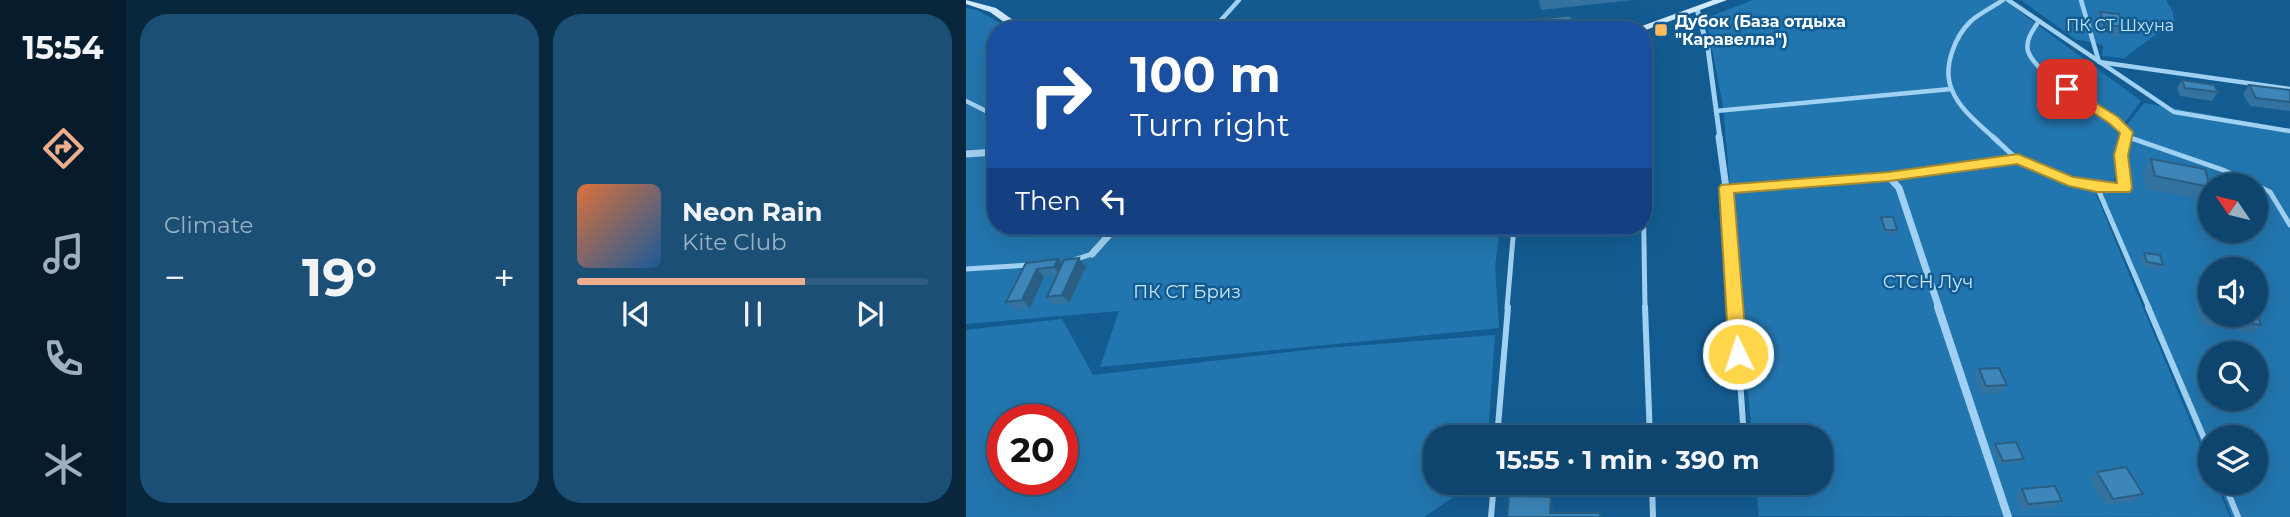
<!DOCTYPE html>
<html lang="en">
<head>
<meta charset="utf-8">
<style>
	:root { --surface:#0e456e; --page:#1c4f76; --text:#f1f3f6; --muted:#9bb1c2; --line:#2e5d81; --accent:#eead8d }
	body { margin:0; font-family:Montserrat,sans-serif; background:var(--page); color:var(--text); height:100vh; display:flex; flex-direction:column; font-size:26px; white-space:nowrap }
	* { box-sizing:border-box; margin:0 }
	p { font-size:23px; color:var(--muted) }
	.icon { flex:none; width:38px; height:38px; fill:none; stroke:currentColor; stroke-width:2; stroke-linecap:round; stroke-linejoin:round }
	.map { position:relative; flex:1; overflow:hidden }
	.sheet { display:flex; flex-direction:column; gap:14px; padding:14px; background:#08263c; width:840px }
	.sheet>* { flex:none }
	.banner { position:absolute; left:21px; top:21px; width:665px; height:214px; border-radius:28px; box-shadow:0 7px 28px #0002,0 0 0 2px var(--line); background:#1a4fa0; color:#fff; overflow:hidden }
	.needle { width:46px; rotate:305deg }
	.fabs { position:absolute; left:1232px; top:173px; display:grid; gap:14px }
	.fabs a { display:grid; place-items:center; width:70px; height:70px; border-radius:50%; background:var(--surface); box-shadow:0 7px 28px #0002,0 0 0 2px var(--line); font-size:35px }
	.speed { position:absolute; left:21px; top:404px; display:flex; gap:14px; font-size:35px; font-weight:700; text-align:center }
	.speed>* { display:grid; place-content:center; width:91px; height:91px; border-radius:50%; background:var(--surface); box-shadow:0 7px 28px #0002,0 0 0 2px var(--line); line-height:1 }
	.speed .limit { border:10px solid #d22; background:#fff; color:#111 }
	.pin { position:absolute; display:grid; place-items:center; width:60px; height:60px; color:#fff; margin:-30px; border-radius:14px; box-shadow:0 4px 10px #0006 }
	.me { position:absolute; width:77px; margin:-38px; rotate:356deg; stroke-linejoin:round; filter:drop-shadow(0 0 5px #0008) }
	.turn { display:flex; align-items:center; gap:24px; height:147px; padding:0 28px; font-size:32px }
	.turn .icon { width:91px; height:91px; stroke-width:2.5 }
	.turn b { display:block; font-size:49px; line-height:60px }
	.then { display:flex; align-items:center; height:66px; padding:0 28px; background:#0003; gap:14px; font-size:26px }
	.big { font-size:52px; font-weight:700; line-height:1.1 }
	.sheet .widget { flex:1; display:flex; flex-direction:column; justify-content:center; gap:10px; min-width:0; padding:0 24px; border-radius:28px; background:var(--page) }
	.song { display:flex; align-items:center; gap:21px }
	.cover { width:84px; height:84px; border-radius:10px; background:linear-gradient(135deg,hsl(20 70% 55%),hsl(210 70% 35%)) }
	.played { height:7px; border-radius:4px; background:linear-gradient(90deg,var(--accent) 65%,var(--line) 65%) }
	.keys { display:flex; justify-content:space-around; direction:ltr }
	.heat { display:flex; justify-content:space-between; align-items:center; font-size:38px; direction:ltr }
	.sheet .tiles { flex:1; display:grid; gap:14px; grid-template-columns:repeat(2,1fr) }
	.trip { position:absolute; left:457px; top:425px; width:410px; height:70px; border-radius:28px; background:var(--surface); box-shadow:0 7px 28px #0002,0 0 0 2px var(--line); font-weight:700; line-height:70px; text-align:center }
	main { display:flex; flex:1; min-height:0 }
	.dock { display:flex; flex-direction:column; width:126px; justify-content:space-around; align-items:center; background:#061c2c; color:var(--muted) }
	.dock .icon { width:49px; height:49px }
	.dock .selected { color:var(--accent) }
	.dock b { font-size:32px; color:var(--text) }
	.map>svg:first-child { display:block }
</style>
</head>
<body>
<main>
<nav class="dock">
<b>15:54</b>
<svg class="icon selected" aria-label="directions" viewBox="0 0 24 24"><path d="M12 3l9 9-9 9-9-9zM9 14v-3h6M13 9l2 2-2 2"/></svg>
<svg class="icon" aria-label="music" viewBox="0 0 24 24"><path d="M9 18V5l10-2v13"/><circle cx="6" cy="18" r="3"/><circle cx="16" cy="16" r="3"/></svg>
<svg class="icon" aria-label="phone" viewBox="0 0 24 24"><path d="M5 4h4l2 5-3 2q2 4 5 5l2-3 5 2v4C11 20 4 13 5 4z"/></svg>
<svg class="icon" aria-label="climate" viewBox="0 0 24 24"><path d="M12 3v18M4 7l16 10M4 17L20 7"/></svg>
</nav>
<section class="sheet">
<div class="tiles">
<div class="widget"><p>Climate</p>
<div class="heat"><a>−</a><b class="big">19°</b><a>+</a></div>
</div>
<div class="widget">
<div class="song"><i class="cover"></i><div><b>Neon Rain</b><p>Kite Club</p></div></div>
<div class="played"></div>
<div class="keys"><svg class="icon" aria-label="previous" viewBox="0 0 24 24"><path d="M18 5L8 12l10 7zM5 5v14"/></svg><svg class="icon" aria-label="pause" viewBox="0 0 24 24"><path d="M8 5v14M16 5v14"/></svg><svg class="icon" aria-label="next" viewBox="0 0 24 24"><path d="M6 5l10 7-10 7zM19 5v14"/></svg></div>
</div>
</div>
</section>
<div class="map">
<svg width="1324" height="517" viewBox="0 0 1324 517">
	<rect width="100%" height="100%" fill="#135c92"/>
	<g fill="#2276af" fill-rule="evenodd">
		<path d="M787,0H1038L1175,101L1153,130L1148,185H1154L1155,133L1178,103L1324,129V517H1266L1252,483H1290V438H1244V465L1129,184H1139L1125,182L1244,469V483H1250L1264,517L793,516L790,483H854V438L786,437L757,106L740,18ZM1244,186H1290V231H1244ZM1244,270H1290V315H1244ZM1244,354H1290V399H1244Z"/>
		<path d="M1055,0H1200L1207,12L1208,21L1158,58L1136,56L1137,45L1109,39Z"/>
		<path d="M0,8L11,10L46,30H30V226H534L529,267L533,328L134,367L153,311L0,324Z"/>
		<path d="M96,319L127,375L349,349L529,335L522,437L469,438V483H508L458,517H0V330ZM96,420V480H37V420Z"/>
	</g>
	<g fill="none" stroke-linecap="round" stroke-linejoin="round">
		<g stroke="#a1d1f2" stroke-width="4.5">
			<path d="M1042,0L1208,112L1324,131"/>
			<path d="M1115,0L1133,62L1324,89"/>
			<path d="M1073,21C1067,30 1059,40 1062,51C1070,76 1139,115 1161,132L1159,139"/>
			<path d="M246,30L273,0"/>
			<path d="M0,101L30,116"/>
			<path d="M750,111L985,89"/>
			<path d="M1160,136L1167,139"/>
			<path d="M1029,139C1014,125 994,110 986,90C976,68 989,36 1005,21C1014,13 1027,7 1037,0"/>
		</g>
		<g stroke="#a1d1f2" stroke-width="5">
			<path d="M1027,137C1035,144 1043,153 1052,159C1084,179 1122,187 1159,188L1155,155L1160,137"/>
			<path d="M1162,137L1257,170L1304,192L1324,225"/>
			<path d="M677,176L679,308"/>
			<path d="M923,177L1052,159"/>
			<path d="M1131,187L1183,308"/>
			<path d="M760,188L769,308"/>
			<path d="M108,260L126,254"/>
			<path d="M0,269L63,265"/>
			<path d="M541,308L548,226"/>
		</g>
		<g stroke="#a1d1f2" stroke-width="6">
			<path d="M679,307L684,438"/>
			<path d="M769,307L778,438"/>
			<path d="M1182,307L1244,452"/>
			<path d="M531,438L542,307"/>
			<path d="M686,483L687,517"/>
			<path d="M1258,483L1272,517"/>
			<path d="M525,517L528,483"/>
		</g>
		<path stroke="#a1d1f2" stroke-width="5" d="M731,9L742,49L754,139"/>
		<g stroke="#a1d1f2" stroke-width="7">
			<path d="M753,137L760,188L923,177L933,188L973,308"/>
			<path d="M0,154L30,152"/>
			<path d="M126,254L151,226"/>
		</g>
		<path stroke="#a1d1f2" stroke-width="8" d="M972,307L1042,517"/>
		<g fill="#d0e9fc" fill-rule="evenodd">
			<path d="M0,0L30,8L61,30H49L24,12L0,4Z"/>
			<path d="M747,0H761L677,31L665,30Z"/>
		</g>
	</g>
	<g fill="#3473a0">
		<path d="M573,0H666L575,10Z"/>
		<path d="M1134,12L1159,27L1154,36L1135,33L1130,20Z"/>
		<path d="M1216,80L1252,92L1246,101L1214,96L1211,88Z"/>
		<path d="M1283,85L1324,102V111L1284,106L1277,94Z"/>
		<path d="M1185,159L1244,187L1234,199L1180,189L1177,172Z"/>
		<path d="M915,217L931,230L930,234H918L914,221Z"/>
		<path d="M1178,253L1197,265L1194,269L1177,266L1174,257Z"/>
		<path d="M60,263L96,264L120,267L103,303L88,305L81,297L90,276L78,277L64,308L48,310L40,302Z"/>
		<path d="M1238,298L1295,325L1287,333L1236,325L1230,306Z"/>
		<path d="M1013,369L1041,385L1035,393L1015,394L1008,377Z"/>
		<path d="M1029,444L1058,459L1055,462L1034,464L1026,447Z"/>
		<path d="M1131,472L1177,494L1169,501L1139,505L1123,479Z"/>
		<path d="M1056,489L1096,501L1089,507L1056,510L1049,496Z"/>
	</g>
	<g fill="#2a5e82">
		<path d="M113,258L120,267L103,303L96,295Z"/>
		<path d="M92,259L99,267L95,275L88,267Z"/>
		<path d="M71,269L78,277L64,308L56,300Z"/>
		<path d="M585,497L587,509V517L584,513Z"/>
	</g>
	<g fill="#3c86ba" stroke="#2a5e82" stroke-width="2">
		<path d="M1134,12L1153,14L1159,27L1139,25Z"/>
		<path d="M605,16L608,28L591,30H520V23Z"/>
		<path d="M1216,80L1248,85L1252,92L1219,88Z"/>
		<path d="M1283,85L1324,90V102L1290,98Z"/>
		<path d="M1185,159L1239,169L1244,187L1189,176Z"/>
		<path d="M915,217H927L931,230H919Z"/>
		<path d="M1178,253L1194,255L1197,265L1181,262Z"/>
		<path d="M113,258L96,295L81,297L98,260Z"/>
		<path d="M92,259L88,267L71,269L56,300L40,302L60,263Z"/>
		<path d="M1238,298L1244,299V315H1290V312L1295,325L1244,317Z"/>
		<path d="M1033,368L1041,385L1020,386L1013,369Z"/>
		<path d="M1050,442L1058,459L1037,461L1029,444Z"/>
		<path d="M1160,467L1177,494L1147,499L1131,472Z"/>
		<path d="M1089,486L1096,501L1062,504L1056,489Z"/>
		<path d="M543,496L585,497L584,513H634V517H541Z"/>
	</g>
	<path fill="#ffd54a" stroke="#a68a30" stroke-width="2" d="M1101,85L1152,117L1167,132L1162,155L1166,188L1164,192H1131L1103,186L1051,164L923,181L768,193L781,354L779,360L772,362L766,360L763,354L753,188L755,185L923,172L1052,154L1107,177L1151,183L1148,155L1154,133L1143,123L1096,92V87Z"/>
	<rect fill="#ffbc62" stroke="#135c92" stroke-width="2.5" x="688" y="23" width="14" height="14" rx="3.5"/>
	<g text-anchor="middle" stroke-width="5" stroke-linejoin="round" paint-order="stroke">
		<g font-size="16" font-weight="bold" fill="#fff" stroke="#135c92" text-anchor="start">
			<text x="709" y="27">Дубок (База отдыха<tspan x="709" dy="18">"Каравелла")</tspan></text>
		</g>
		<g font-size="16" fill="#c8e7fc" stroke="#135c92">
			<text x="1154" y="31">ПК СТ Шхуна</text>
		</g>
		<g font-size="18" fill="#c8e7fc" stroke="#135c92">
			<text x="962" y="288">СТСН Луч</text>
			<text x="221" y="298">ПК СТ Бриз</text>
		</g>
	</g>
</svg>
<div class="fabs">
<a><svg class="needle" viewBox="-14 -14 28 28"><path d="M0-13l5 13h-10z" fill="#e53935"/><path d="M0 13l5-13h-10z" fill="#9bb1c2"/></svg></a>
<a><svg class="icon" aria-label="sound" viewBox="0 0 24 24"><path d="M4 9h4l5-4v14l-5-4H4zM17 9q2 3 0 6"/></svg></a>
<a><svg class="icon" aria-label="search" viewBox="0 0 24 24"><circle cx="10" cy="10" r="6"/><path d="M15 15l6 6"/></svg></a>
<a><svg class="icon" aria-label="layers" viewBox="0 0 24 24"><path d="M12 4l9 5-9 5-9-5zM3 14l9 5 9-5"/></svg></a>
</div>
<div class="speed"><div class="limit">20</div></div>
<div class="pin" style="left:1101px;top:89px;background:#d93025"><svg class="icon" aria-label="arrive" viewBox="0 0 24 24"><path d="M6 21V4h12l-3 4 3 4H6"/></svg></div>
<svg class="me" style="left:772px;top:354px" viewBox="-20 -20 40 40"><circle r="17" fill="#ffd54a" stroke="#fff" stroke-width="3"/><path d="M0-11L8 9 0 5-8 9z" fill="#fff"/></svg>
<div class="trip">15:55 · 1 min · 390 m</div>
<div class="banner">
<div class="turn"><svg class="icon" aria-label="right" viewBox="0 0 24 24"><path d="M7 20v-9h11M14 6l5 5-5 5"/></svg><div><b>100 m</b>Turn right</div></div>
<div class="then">Then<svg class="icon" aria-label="left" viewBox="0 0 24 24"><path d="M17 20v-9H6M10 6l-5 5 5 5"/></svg></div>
</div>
</div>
</main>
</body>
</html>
